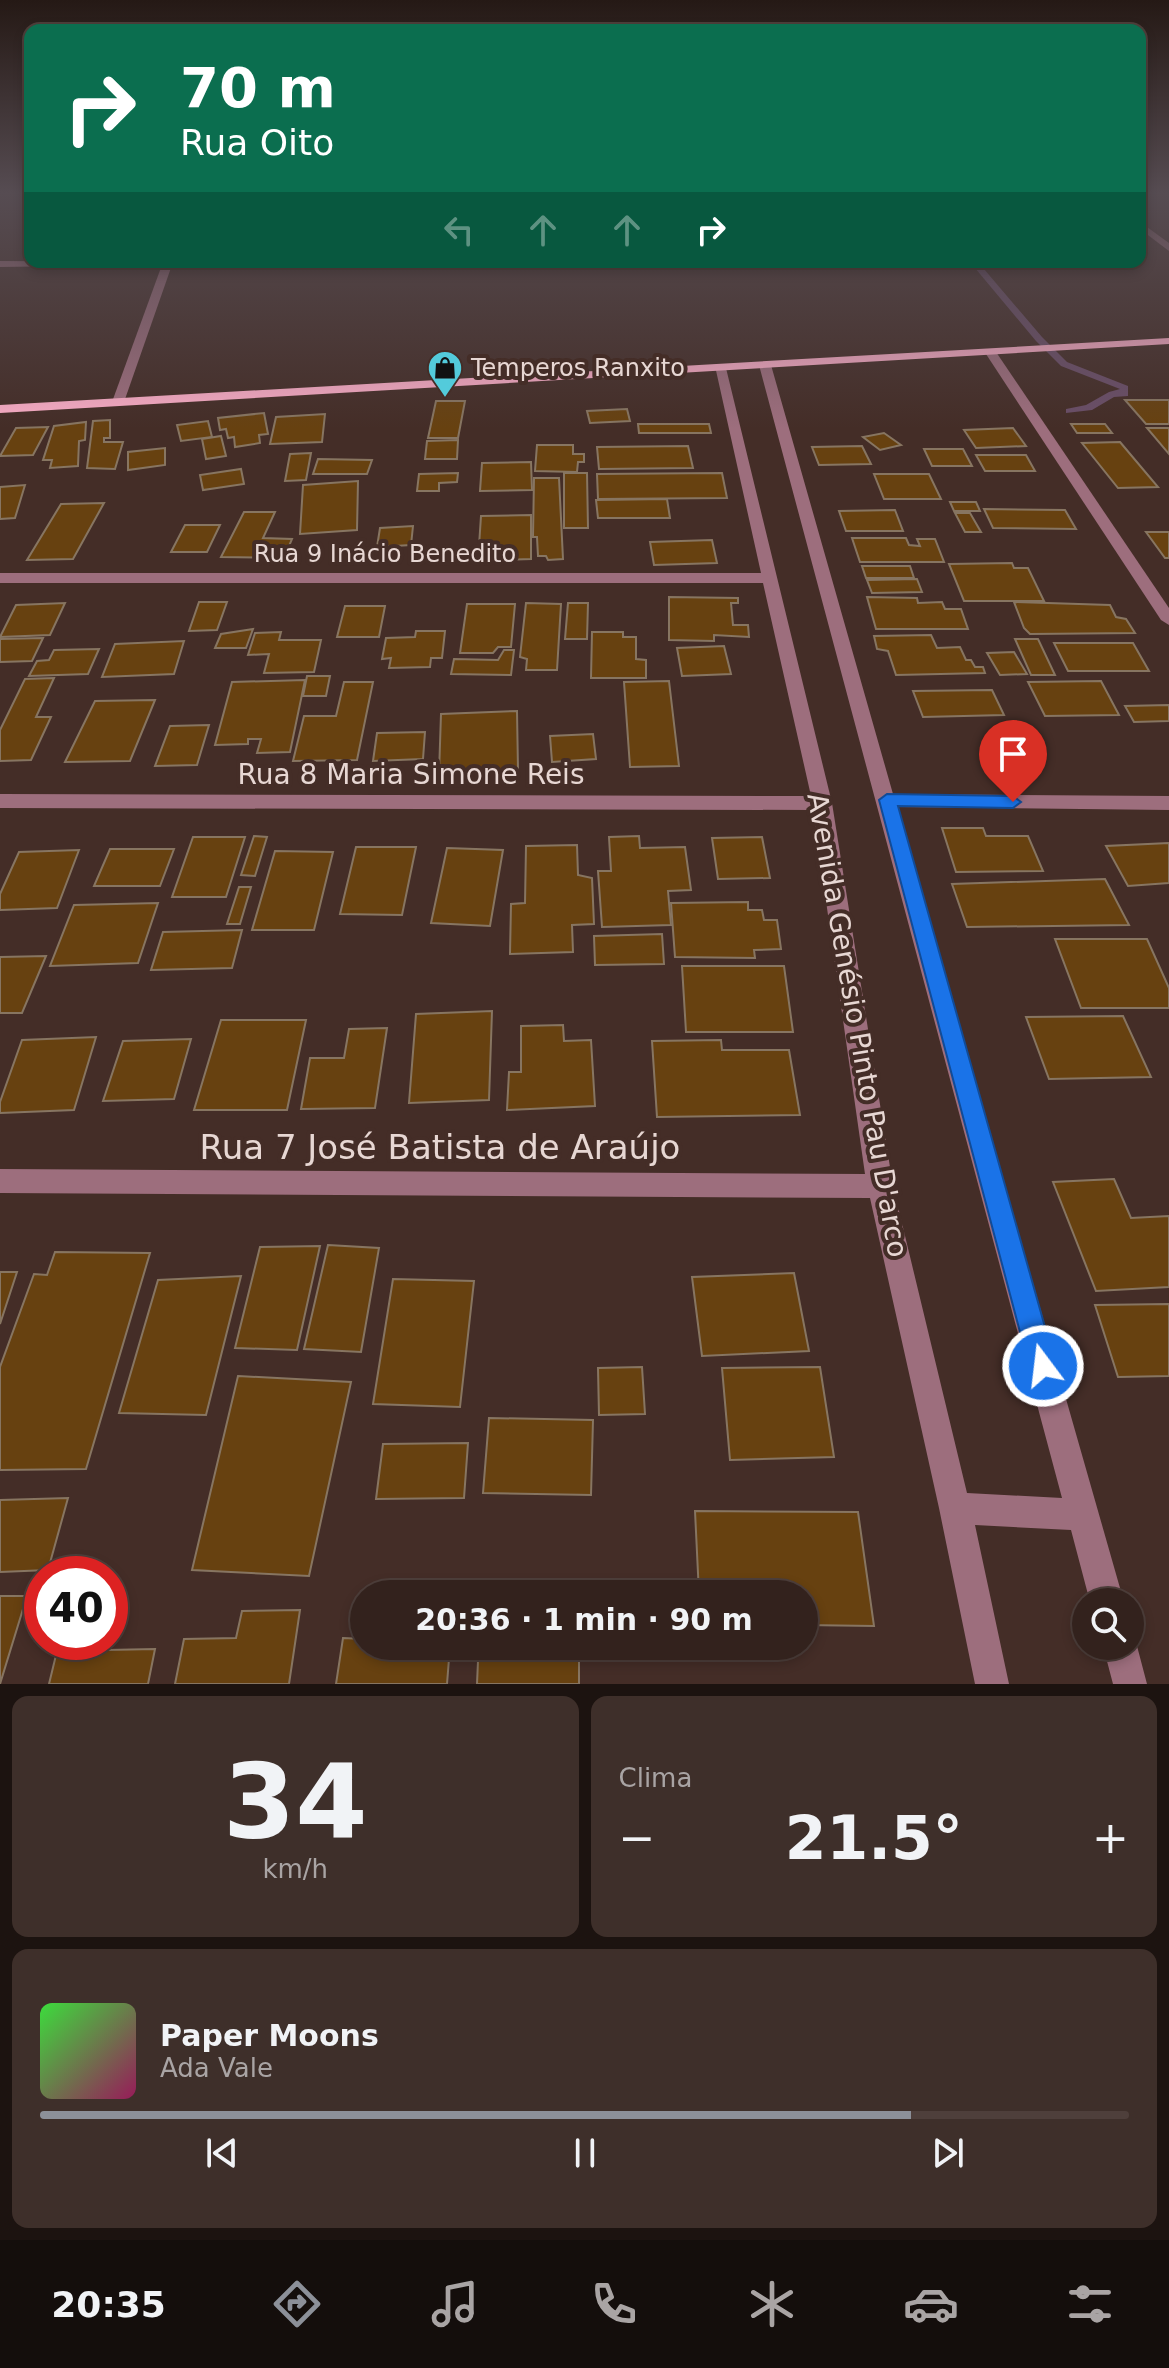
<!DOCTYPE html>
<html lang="pt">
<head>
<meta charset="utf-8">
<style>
	:root { --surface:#33221d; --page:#3e2f2a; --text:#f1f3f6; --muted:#a9a4a4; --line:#4e3f3b; --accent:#8c9099 }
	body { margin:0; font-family:"DejaVu Sans",sans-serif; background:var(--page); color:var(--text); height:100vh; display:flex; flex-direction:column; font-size:30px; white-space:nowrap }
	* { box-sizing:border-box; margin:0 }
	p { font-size:26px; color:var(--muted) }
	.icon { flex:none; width:44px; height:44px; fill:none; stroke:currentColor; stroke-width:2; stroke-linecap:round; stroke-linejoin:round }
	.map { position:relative; height:1684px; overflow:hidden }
	.sheet { display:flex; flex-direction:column; gap:12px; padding:12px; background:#1c1310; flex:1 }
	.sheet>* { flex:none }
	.banner { position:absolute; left:24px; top:24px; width:1122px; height:244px; border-radius:16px; box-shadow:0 4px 12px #0003,0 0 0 2px var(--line); background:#0b6e4f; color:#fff; overflow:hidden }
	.buttons { position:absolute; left:1072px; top:1588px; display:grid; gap:16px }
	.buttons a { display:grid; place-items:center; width:72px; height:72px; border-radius:50%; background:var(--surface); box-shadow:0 4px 12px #0003,0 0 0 2px var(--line); font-size:40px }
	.speed { position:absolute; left:24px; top:1556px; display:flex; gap:16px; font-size:40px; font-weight:700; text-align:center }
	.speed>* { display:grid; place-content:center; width:104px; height:104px; border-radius:50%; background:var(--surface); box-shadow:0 4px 12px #0003,0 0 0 2px var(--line); line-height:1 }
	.speed .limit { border:12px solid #d22; background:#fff; color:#111 }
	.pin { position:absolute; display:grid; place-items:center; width:68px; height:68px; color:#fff; margin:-82px -34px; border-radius:50% 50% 50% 0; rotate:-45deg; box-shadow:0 0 8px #0007 }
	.pin .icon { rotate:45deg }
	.me { position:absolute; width:88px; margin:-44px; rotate:345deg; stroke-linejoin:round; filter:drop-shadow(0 0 6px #0008) }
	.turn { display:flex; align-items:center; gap:28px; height:168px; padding:0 24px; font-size:36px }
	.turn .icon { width:104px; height:104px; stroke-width:2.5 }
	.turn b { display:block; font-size:56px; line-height:68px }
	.lanes { display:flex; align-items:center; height:76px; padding:0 24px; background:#0003; justify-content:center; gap:40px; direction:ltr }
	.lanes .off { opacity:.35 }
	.big { font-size:60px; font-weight:700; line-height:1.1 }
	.sheet .card { flex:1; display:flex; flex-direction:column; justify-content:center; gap:12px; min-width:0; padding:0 28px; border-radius:16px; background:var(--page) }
	.sheet .dial { align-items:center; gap:0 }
	.dial b { font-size:104px; line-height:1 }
	.song { display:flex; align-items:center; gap:24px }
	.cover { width:96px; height:96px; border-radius:12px; background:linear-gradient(135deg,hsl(120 70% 55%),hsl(330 70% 35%)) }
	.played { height:8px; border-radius:4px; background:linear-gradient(90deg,var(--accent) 80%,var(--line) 80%) }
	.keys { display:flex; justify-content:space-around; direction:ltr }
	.heat { display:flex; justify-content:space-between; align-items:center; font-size:44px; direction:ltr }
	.sheet .tiles { flex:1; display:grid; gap:12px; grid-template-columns:1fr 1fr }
	.card:last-child { grid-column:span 2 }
	.trip { position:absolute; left:350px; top:1580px; width:468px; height:80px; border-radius:40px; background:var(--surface); box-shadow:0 4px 12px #0003,0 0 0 2px var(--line); font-weight:700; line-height:80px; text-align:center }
	.menu { display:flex; height:128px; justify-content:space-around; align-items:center; background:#140e0c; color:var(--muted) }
	.menu .icon { width:56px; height:56px }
	.menu .on { color:var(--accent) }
	.menu b { font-size:36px; color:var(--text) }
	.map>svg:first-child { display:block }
</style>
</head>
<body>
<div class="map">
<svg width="1169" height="1684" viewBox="0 0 1169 1684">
	<rect width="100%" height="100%" fill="#442d27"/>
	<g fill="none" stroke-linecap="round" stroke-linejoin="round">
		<path fill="#6a4e67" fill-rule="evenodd" d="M970,262H978L1042,337L1067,362L1128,386V396L1114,397L1092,410L1066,413V409L1086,405L1109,392L1120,389L1061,366L1036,341Z"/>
	</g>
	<g fill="#674110" stroke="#877561" stroke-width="2">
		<path d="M1125,400H1169V424H1146Z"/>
		<path d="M436,401H465L458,438H428Z"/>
		<path d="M627,409L630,421L590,423L587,411Z"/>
		<path d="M264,413L268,434L259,435L260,443L235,447L234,437L228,438L226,429L220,430L218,418Z"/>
		<path d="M325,414L322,442L270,444L276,417Z"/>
		<path d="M110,420V438H104V442H123L115,469L87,468L93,421Z"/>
		<path d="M208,421L212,437L181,441L177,425Z"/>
		<path d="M86,422L85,440L79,441L78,466L50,468L52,460H43L54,426Z"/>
		<path d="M638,424H709L711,433H639Z"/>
		<path d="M1071,424H1105L1112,433H1077Z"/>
		<path d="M48,427L33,455L0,456L16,428Z"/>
		<path d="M1013,428L1026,446L976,448L964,430Z"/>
		<path d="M1147,428H1169V454Z"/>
		<path d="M884,433L901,445L880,450L863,437Z"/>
		<path d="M221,436L226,456L206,459L202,439Z"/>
		<path d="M458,440L457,459H425L427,441Z"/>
		<path d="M1120,442L1158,487L1118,488L1082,443Z"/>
		<path d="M537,445H573V454H584V462H578L577,472L535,471Z"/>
		<path d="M688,446L693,468L599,469L597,447Z"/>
		<path d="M862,446L871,464L819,465L812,447Z"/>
		<path d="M165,448V465L128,470V452Z"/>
		<path d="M924,449H963L972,466H932Z"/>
		<path d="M311,453L306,480L285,481L290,454Z"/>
		<path d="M976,455H1026L1035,471H985Z"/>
		<path d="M318,459L372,460L367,474H313Z"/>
		<path d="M531,462L532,490L480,491L482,463Z"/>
		<path d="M241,469L244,484L203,490L200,475Z"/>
		<path d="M458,473L457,482L439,483V491H417L419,474Z"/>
		<path d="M564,473H587L588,528H564Z"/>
		<path d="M722,473L727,498L598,499L597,474Z"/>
		<path d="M874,474H929L941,499H884Z"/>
		<path d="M534,478H559L563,559L548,560L546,556H538L537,537H533Z"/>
		<path d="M358,481L357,530L300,534L303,485Z"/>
		<path d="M25,485L15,518L0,519V487Z"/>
		<path d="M667,499L670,518H598L596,500Z"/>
		<path d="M950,502H976L980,511H954Z"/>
		<path d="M104,503L73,559L27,560L61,504Z"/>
		<path d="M984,509L1065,510L1076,529L993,528Z"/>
		<path d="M895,510L903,531H846L839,511Z"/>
		<path d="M244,512H275L263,538L292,539L284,558L221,557Z"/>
		<path d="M955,513H970L981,532H965Z"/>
		<path d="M531,515V559L478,561L481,516Z"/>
		<path d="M185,525H220L207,552H171Z"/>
		<path d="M413,526L411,545L377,547L380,528Z"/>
		<path d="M1146,532H1169V558H1165Z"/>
		<path d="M852,538H906L909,545L920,546L917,539H935L944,562H860Z"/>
		<path d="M712,540L717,563L654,565L650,542Z"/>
		<path d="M1012,563L1014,568H1028L1044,601H964L949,564Z"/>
		<path d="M862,566H910L914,578H866Z"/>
		<path d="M917,579L922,592L872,593L867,580Z"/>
		<path d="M669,597L738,598V603H731L733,625H748L749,637L714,635V641L669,640Z"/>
		<path d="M867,597L917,598L918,603L942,602L945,609H961L968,629H876Z"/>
		<path d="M199,602H227L217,630L189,631Z"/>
		<path d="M1014,602L1110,605L1116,617L1126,619L1135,633L1030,634L1024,628Z"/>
		<path d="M65,603L50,635L0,637L16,605Z"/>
		<path d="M526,603L561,604L557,670H526L527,659L520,657Z"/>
		<path d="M568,603H588L587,639H565Z"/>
		<path d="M467,604H515L511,647H498L493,653H460Z"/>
		<path d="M345,606H385L379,637H337Z"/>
		<path d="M253,629L246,648H215L221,634Z"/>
		<path d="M416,631H445L442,658H431L430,667L389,668L391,658L382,659L386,638L415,637Z"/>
		<path d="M281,632L279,640H321L314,672L264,673L269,654L248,655L255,633Z"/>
		<path d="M592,632H623V637H636V659L646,660V678H591Z"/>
		<path d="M931,635L937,648L960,647L966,660H971L975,667H983L985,673L896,675L888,651L877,649L874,636Z"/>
		<path d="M43,638L32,661L0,662V639Z"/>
		<path d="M1015,639H1038L1055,675H1031Z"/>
		<path d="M184,641L174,674L102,677L115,644Z"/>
		<path d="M1054,643H1133L1149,671H1068Z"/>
		<path d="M724,646L731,674L682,676L677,648Z"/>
		<path d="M99,649L88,674L29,676L37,661L49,660L54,650Z"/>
		<path d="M504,650H514L511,675L451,674L454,659L498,660Z"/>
		<path d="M1014,652L1027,674L1000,675L987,653Z"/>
		<path d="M307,676H330L326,696H303Z"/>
		<path d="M54,678L36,717H51L31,760L0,761V730L25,679Z"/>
		<path d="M305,680L290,752L257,753L261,739H248V744L215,745L232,682Z"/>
		<path d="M669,681L679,766L630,767L624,682Z"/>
		<path d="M1101,681L1119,715L1045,716L1028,682Z"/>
		<path d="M344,682H373L357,760L293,761L304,716H336Z"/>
		<path d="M992,690L1004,715L923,717L913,691Z"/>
		<path d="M155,700L130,761L65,762L95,701Z"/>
		<path d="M1169,705V721L1134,722L1125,706Z"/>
		<path d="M517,711L518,770L439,774L441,714Z"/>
		<path d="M209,725L197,765L155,766L170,726Z"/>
		<path d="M425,732L423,759L373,761L377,733Z"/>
		<path d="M593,734L596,759L552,762L550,736Z"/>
		<path d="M942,828H983L986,836H1028L1043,871L956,872Z"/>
		<path d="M254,836L267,837L255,876L241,875Z"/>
		<path d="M639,836L640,848L685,847L691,890L668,891L671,925L602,927L598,871H611L609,837Z"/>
		<path d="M193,837H245L226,897H172Z"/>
		<path d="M762,837L770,878L718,879L712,838Z"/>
		<path d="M1169,843V883L1128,886L1106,846Z"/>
		<path d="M577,845L578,875L592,878L594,924L572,925L573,952L510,954L511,904L525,903L526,846Z"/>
		<path d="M356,847H416L402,915L340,914Z"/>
		<path d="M447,848L503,850L490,926L431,923Z"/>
		<path d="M110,849H174L160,886H94Z"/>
		<path d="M79,850L57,908L0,910V894L19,852Z"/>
		<path d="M275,851L333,852L314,930H252Z"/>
		<path d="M1105,879L1129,925L967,927L952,884Z"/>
		<path d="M239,887H251L240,924H227Z"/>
		<path d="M748,902V910H762L764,920H777L781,949L754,950L755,958L675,957L671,903Z"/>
		<path d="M158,903L138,963L50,966L74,905Z"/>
		<path d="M242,930L232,968L151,970L163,932Z"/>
		<path d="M662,934L664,964L595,965L594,936Z"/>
		<path d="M1055,939H1147L1169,988V1008H1081Z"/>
		<path d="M46,956L22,1013H0V957Z"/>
		<path d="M682,966H784L793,1032H686Z"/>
		<path d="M492,1011L489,1100L409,1103L416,1014Z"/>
		<path d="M1123,1016L1151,1077L1049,1079L1026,1017Z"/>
		<path d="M221,1020H306L287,1110H194Z"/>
		<path d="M563,1025L564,1041L591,1040L595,1106L507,1110L509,1072H521V1026Z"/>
		<path d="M387,1028L375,1108L301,1109L310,1058H344L349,1029Z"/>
		<path d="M96,1037L74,1110L0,1113V1102L22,1040Z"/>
		<path d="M191,1039L174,1099L103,1101L123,1041Z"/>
		<path d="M721,1040L722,1050H789L800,1115L657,1117L652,1041Z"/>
		<path d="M1114,1179L1131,1218L1169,1216V1287L1096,1291L1053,1182Z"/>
		<path d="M328,1245L379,1248L361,1352L304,1349Z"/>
		<path d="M320,1246L297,1350L235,1348L260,1247Z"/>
		<path d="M55,1252L150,1253L86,1469L0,1470V1367L34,1274L47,1275Z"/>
		<path d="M0,1272H17L0,1324Z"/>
		<path d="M794,1273L809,1351L702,1356L692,1277Z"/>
		<path d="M241,1276L206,1415L119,1413L158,1280Z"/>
		<path d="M393,1279L474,1281L460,1407L373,1404Z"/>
		<path d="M1169,1304V1376L1118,1377L1095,1305Z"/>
		<path d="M642,1367L645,1414L599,1415L598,1368Z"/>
		<path d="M820,1367L834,1457L730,1460L722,1368Z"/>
		<path d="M238,1376L351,1382L309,1576L192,1570Z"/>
		<path d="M489,1418L593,1420L591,1495L483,1493Z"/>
		<path d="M468,1443L464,1498L376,1499L383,1444Z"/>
		<path d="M68,1498L48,1570L0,1572V1500Z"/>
		<path d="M695,1511L858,1512L874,1626L804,1625V1594H699Z"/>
		<path d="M0,1596H27L0,1684Z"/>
		<path d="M300,1610L289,1684H175L184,1639L236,1638L242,1611Z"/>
		<path d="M343,1638L364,1639V1646H450L447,1684H336Z"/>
		<path d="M155,1649L148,1684H49L57,1651Z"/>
		<path d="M579,1656V1684H477L478,1661Z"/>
	</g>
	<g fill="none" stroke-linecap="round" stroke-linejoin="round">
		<g fill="#9d6e7d" fill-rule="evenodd">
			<path d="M1140,222L1169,243V251L1140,229Z"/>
			<path d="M0,261L144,262L139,265L0,267Z"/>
			<path d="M163,262H173L124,402L114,405L112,402Z"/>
			<path d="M986,349H994L1169,608V625L1161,620L984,351Z"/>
			<path d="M765,362L771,365L893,794L1169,796V810L897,807L1124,1602H1090L1071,1530L975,1525L1009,1684H975L939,1508L870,1198L0,1193V1169L865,1174L813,810L0,808V794L811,796L763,583H0V573H761L715,366L725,364L832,803L893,1186L967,1493L1062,1498L759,365Z"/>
			<path d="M1130,1633L1137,1646L1147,1684H1113L1103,1646H1130Z"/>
		</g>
		<path fill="#faadc6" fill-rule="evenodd" d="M1169,338V344L0,413V405Z"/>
	</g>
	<linearGradient id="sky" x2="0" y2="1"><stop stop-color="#251915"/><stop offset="0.45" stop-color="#564c52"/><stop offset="1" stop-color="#564c52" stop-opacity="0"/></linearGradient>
	<rect width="1169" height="429" fill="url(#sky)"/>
	<path fill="#1a73e8" stroke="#114b97" stroke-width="2" d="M887,794L1013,796L1021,802L1013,808L898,806L1056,1366L1052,1376L1043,1380L1033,1376L1029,1366L879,800Z"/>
	<defs>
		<symbol id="shop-pin" viewBox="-11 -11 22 30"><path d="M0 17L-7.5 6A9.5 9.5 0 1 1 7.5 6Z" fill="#53cbdb" stroke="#442d27"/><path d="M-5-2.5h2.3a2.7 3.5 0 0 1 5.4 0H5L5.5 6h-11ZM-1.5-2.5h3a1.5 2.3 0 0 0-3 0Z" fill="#111"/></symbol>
	</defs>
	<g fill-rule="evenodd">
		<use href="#shop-pin" x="425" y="348" width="40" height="54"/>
	</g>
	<g text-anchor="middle" stroke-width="8" stroke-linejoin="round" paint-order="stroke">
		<g font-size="24" fill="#e7d7d3" stroke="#442d27" text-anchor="start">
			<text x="471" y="376">Temperos Ranxito</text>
		</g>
		<g font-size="24" fill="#e7d7d3" stroke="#442d27">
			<text x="385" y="562">Rua 9 Inácio Benedito</text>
		</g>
		<g font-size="28" fill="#e7d7d3" stroke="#442d27">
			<text x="411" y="784">Rua 8 Maria Simone Reis</text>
			<text transform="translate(858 1025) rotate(80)" y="10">Avenida Genésio Pinto Pau D'arco</text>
		</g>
		<g font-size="34" fill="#e7d7d3" stroke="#442d27">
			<text x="440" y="1159">Rua 7 José Batista de Araújo</text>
		</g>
	</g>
</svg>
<div class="buttons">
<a><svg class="icon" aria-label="search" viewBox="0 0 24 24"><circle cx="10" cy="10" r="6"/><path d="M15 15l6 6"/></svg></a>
</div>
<div class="speed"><div class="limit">40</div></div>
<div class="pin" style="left:1013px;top:802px;background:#d93025"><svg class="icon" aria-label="arrive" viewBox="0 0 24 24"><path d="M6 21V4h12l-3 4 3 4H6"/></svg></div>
<svg class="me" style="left:1043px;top:1366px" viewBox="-20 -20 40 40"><circle r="17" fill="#1a73e8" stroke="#fff" stroke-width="3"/><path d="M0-11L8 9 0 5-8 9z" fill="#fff"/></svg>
<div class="trip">20:36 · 1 min · 90 m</div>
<div class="banner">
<div class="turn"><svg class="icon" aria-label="right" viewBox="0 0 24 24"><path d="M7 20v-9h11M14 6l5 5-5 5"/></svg><div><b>70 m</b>Rua Oito</div></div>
<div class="lanes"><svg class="icon off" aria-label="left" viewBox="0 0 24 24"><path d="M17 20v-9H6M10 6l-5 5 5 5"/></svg><svg class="icon off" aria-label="ahead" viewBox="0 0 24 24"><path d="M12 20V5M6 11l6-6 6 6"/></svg><svg class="icon off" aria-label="ahead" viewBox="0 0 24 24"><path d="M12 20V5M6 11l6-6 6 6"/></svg><svg class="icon" aria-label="right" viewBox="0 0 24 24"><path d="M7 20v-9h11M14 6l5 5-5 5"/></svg></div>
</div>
</div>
<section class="sheet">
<div class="tiles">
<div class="card dial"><b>34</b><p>km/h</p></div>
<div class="card"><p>Clima</p>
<div class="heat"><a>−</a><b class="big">21.5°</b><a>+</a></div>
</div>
<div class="card">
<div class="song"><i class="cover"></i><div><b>Paper Moons</b><p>Ada Vale</p></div></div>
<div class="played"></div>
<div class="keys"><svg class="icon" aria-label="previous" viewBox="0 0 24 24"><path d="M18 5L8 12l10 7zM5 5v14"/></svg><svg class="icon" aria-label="pause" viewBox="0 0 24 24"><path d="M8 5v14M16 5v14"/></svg><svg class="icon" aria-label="next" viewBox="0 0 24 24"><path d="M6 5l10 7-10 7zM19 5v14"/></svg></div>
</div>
</div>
</section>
<nav class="menu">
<b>20:35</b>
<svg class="icon on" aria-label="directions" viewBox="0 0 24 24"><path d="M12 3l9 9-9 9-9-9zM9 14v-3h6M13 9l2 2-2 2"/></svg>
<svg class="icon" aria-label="music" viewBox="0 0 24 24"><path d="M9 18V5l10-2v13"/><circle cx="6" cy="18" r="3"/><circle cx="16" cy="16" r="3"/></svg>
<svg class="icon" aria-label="phone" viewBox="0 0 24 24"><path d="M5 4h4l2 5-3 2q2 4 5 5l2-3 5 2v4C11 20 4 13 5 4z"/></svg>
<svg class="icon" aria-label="climate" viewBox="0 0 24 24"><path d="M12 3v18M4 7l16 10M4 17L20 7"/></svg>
<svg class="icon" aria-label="car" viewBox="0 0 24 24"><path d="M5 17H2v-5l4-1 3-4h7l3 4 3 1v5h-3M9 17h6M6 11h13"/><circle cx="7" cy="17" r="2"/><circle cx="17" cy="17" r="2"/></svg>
<svg class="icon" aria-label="filters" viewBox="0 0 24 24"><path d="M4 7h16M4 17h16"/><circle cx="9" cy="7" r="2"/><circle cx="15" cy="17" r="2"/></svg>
</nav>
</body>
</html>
